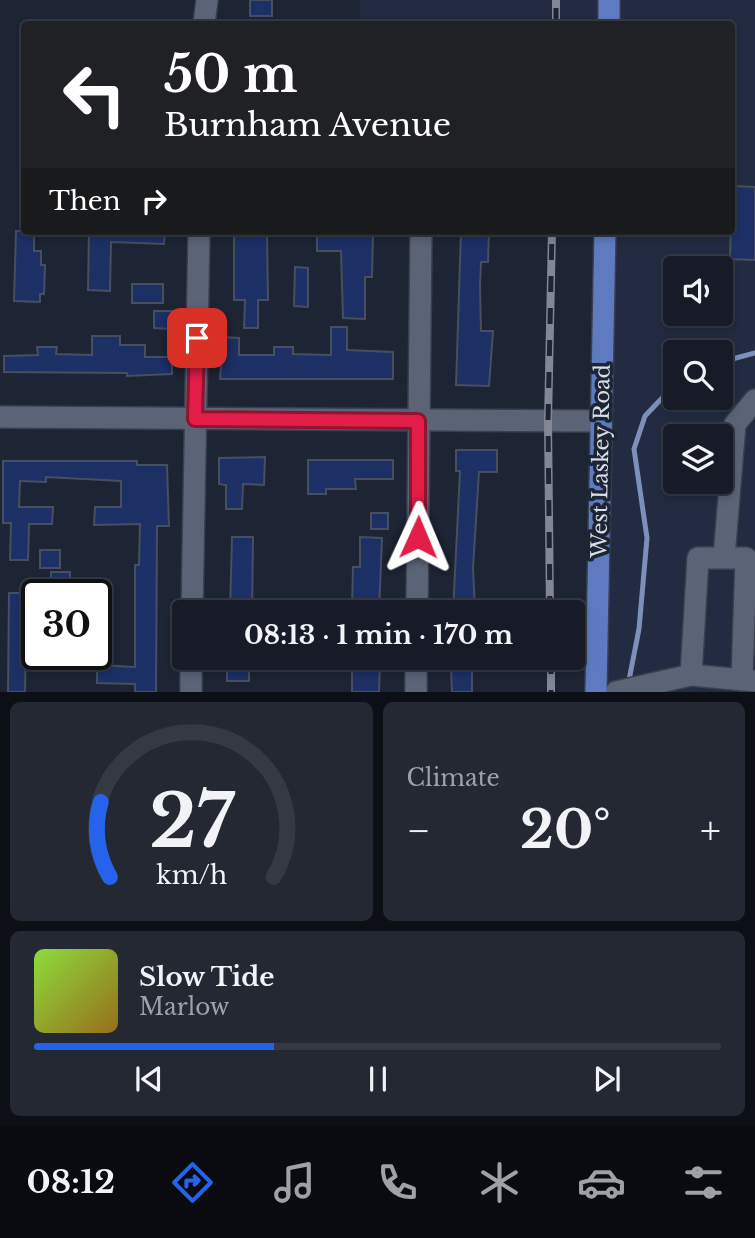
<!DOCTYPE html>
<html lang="en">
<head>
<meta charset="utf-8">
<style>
	:root { --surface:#161b27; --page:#232833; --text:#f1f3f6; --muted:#9ea1a7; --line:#353944; --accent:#2563eb }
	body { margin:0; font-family:"Libre Baskerville",serif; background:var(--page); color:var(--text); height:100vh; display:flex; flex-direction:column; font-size:26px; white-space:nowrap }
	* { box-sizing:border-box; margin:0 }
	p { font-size:23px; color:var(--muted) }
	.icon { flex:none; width:38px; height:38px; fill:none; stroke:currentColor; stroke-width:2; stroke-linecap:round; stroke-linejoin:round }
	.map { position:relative; height:692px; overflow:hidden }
	.details { display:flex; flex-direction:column; gap:10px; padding:10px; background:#0c0f15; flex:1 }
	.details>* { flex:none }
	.hud { position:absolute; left:21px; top:21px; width:714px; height:214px; border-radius:7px; box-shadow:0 4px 10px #0003,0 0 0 2px var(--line); background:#202124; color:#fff; overflow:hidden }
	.buttons { position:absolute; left:663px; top:256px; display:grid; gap:14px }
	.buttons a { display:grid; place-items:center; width:70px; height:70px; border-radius:7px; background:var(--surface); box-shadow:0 4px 10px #0003,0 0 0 2px var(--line); font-size:35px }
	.speed { position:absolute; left:21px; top:579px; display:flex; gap:14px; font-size:35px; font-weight:700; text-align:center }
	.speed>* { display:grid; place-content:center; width:91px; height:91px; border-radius:50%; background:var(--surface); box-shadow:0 4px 10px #0003,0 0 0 2px var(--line); line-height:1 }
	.speed .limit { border:4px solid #111; border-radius:10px; background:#fff; color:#111 }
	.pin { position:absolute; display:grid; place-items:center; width:60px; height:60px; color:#fff; margin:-30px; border-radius:14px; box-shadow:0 4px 10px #0006 }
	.me { position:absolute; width:77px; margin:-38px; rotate:1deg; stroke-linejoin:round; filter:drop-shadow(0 0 5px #0008) }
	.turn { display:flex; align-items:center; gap:24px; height:147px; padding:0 28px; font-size:32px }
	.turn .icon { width:91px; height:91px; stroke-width:2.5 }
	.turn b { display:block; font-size:49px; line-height:60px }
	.then { display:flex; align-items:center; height:66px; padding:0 28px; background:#0003; gap:14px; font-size:26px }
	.big { font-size:52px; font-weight:700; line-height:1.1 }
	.details .card { flex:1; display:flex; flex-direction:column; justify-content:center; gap:10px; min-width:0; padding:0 24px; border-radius:10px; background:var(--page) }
	.details .dial { align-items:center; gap:0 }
	.dial svg { height:182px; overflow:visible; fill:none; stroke:var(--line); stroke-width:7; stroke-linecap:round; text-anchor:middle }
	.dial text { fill:var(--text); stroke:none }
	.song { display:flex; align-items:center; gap:21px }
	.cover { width:84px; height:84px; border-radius:10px; background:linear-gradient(135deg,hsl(90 70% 55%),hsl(40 70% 35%)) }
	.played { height:7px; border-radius:4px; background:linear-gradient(90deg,var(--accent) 35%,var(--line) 35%) }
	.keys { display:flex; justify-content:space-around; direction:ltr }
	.heat { display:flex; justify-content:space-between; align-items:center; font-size:38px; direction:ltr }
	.details .tiles { flex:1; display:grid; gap:10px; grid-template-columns:1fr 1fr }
	.card:last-child { grid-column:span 2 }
	.trip { position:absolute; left:172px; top:600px; width:413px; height:70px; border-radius:7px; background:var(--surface); box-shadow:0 4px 10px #0003,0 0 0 2px var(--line); font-weight:700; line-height:70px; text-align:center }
	.dock { display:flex; height:112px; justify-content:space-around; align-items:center; background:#090b10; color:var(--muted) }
	.dock .icon { width:49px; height:49px }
	.dock .current { color:var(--accent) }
	.dock b { font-size:32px; color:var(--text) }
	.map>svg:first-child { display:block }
</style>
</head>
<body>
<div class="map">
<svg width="755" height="692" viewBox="0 0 755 692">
	<rect width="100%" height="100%" fill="#1d2434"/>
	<path fill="#222b41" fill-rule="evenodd" d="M360,0H755V692H596L605,231H732V24H359ZM676,268H721V313H676ZM676,352H721V397H676ZM676,436H721V481H676Z"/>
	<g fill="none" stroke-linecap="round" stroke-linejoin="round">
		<g stroke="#7d90bc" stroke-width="5">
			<path d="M721,362L755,353"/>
			<path d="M629,680L639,629L647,538L634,449L645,416L664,396L676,389"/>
		</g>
	</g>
	<g fill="#1c3065" stroke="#464e60" stroke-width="2">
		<rect x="250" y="0" width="22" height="16"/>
		<path d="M732,186L755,187V260L730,259Z"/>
		<path d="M16,231H34V251H41V265H45L44,294H40V302L14,301Z"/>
		<path d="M89,231H165L164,244L111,242L110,291L88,290Z"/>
		<path d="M234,231H267L268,300H258V328H244L245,300H234Z"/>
		<path d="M358,231H373L372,277H365V319L343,318L341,251H317V233Z"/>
		<path d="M461,231H489L488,262H481L480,286L481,331H493L489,386L456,385Z"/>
		<path d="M295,267L308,268V307L294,306Z"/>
		<rect x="132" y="284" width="31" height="19"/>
		<path d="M154,311H172L171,329L154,328Z"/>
		<path d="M331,327H347V350L393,352V379H220L223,337L239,338V355H274V347H293V354L331,355Z"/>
		<path d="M92,336H120V345H145V357H172V374L127,376V373L4,372V356L38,355L37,347H57L56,354L92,355Z"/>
		<path d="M456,450H497V472H479L473,568L475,612H453L460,471H456Z"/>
		<path d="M265,457L264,485L243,484L242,509H226V485L219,484V458Z"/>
		<path d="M308,460H393V479H355L356,489H326V494H308Z"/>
		<path d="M3,461H137V465H167L169,526H157L156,692H135V684L97,683V665L135,667V565H139L140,524L94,525L95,507H121V481L46,477V482L20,481L19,507H53L52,524H29L28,560H10L11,523H3Z"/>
		<rect x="371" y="513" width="17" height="16"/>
		<path d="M232,537H253L252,612H230Z"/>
		<path d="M360,537L382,538L379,612H358L359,607L352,606L353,567H360Z"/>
		<rect x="40" y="550" width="20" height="18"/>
		<rect x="51" y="572" width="19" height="23"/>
		<path d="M9,593H27L25,692H8Z"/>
		<rect x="227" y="658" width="22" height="23"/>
		<path d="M352,665L380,666L379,692H352Z"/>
		<path d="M472,666V692H452L451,667Z"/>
	</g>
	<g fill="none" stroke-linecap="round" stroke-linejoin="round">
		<defs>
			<g id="minor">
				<path d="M204,24L207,0"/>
				<path d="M0,417L601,421"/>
				<path d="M724,557L735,424L755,400"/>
				<path d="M192,612L199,231"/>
				<path d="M417,612L421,231"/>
				<path d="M691,675L698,558H746L742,680"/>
				<path d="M191,692V658"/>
				<path d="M416,692V658"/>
				<path d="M616,692L691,675L755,681"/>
			</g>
			<g id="major">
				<path d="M609,24V0"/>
				<path d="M596,692L605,231"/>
			</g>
		</defs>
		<use href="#minor" stroke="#393f4c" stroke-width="24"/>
		<use href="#major" stroke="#393f4c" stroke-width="24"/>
		<use href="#minor" stroke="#5b6477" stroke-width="21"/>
		<use href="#major" stroke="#5e7bc2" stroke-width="21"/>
		<defs>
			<g id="rail">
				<path d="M556,24V0"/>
				<path d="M550,612L548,421L552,231"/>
				<path d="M551,658V692"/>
			</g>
		</defs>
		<use href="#rail" stroke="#818794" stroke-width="8"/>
		<use href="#rail" stroke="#1d2434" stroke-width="5" stroke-dasharray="16" stroke-linecap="butt"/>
	</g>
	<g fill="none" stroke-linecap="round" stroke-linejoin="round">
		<defs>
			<path id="route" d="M197,338L195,419L418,421V537"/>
		</defs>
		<use href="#route" stroke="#92132f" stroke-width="18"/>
		<use href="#route" stroke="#e11d48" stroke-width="12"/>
	</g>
	<g text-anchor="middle" stroke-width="7" stroke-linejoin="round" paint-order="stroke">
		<g font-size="21" fill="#d9dee9" stroke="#1d2434">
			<text transform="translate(601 461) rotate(-89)" y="7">West Laskey Road</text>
		</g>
	</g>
</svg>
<div class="buttons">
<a><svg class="icon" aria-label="sound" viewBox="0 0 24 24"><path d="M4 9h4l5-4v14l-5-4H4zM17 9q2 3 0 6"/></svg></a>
<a><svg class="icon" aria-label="search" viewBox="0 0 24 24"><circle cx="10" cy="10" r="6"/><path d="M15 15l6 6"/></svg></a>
<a><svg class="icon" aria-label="layers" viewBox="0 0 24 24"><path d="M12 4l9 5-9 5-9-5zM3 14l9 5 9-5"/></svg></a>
</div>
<div class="speed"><div class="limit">30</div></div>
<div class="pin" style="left:197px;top:338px;background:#d93025"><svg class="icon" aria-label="arrive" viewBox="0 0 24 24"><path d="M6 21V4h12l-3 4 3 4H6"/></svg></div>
<svg class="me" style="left:418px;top:537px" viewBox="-20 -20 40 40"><path d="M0-17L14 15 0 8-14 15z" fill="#e11d48" stroke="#fff" stroke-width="4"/></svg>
<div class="trip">08:13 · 1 min · 170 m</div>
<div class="hud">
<div class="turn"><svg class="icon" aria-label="left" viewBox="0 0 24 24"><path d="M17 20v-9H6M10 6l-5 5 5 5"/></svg><div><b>50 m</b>Burnham Avenue</div></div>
<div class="then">Then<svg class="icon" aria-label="right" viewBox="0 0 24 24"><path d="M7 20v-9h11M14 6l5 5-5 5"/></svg></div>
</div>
</div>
<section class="details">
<div class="tiles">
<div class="card dial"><svg viewBox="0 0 100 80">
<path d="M14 69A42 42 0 1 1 86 69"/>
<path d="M14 69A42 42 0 0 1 10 36" stroke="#2563eb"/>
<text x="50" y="56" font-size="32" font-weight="700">27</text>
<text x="50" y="72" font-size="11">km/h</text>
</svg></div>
<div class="card"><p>Climate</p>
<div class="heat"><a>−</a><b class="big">20°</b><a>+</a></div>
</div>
<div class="card">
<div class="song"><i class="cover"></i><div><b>Slow Tide</b><p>Marlow</p></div></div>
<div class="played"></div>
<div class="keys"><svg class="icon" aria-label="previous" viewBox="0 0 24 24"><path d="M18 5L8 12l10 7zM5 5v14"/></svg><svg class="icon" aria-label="pause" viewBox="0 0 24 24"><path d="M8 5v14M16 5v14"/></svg><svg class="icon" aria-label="next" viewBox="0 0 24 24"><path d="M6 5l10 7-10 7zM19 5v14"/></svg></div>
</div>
</div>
</section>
<nav class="dock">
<b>08:12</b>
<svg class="icon current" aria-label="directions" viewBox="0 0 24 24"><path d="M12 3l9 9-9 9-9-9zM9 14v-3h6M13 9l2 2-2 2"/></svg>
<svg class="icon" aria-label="music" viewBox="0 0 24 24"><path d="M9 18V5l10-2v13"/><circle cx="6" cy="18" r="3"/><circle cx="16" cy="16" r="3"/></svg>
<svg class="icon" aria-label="phone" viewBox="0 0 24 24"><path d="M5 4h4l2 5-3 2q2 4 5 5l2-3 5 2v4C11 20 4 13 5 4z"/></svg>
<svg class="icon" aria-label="climate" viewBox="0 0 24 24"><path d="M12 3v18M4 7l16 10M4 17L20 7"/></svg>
<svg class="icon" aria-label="car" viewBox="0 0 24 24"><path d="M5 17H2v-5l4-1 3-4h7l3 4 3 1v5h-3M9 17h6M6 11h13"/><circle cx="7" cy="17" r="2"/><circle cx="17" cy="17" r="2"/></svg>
<svg class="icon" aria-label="filters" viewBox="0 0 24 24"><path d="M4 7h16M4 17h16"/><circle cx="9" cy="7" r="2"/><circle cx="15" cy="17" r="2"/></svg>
</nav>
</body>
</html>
